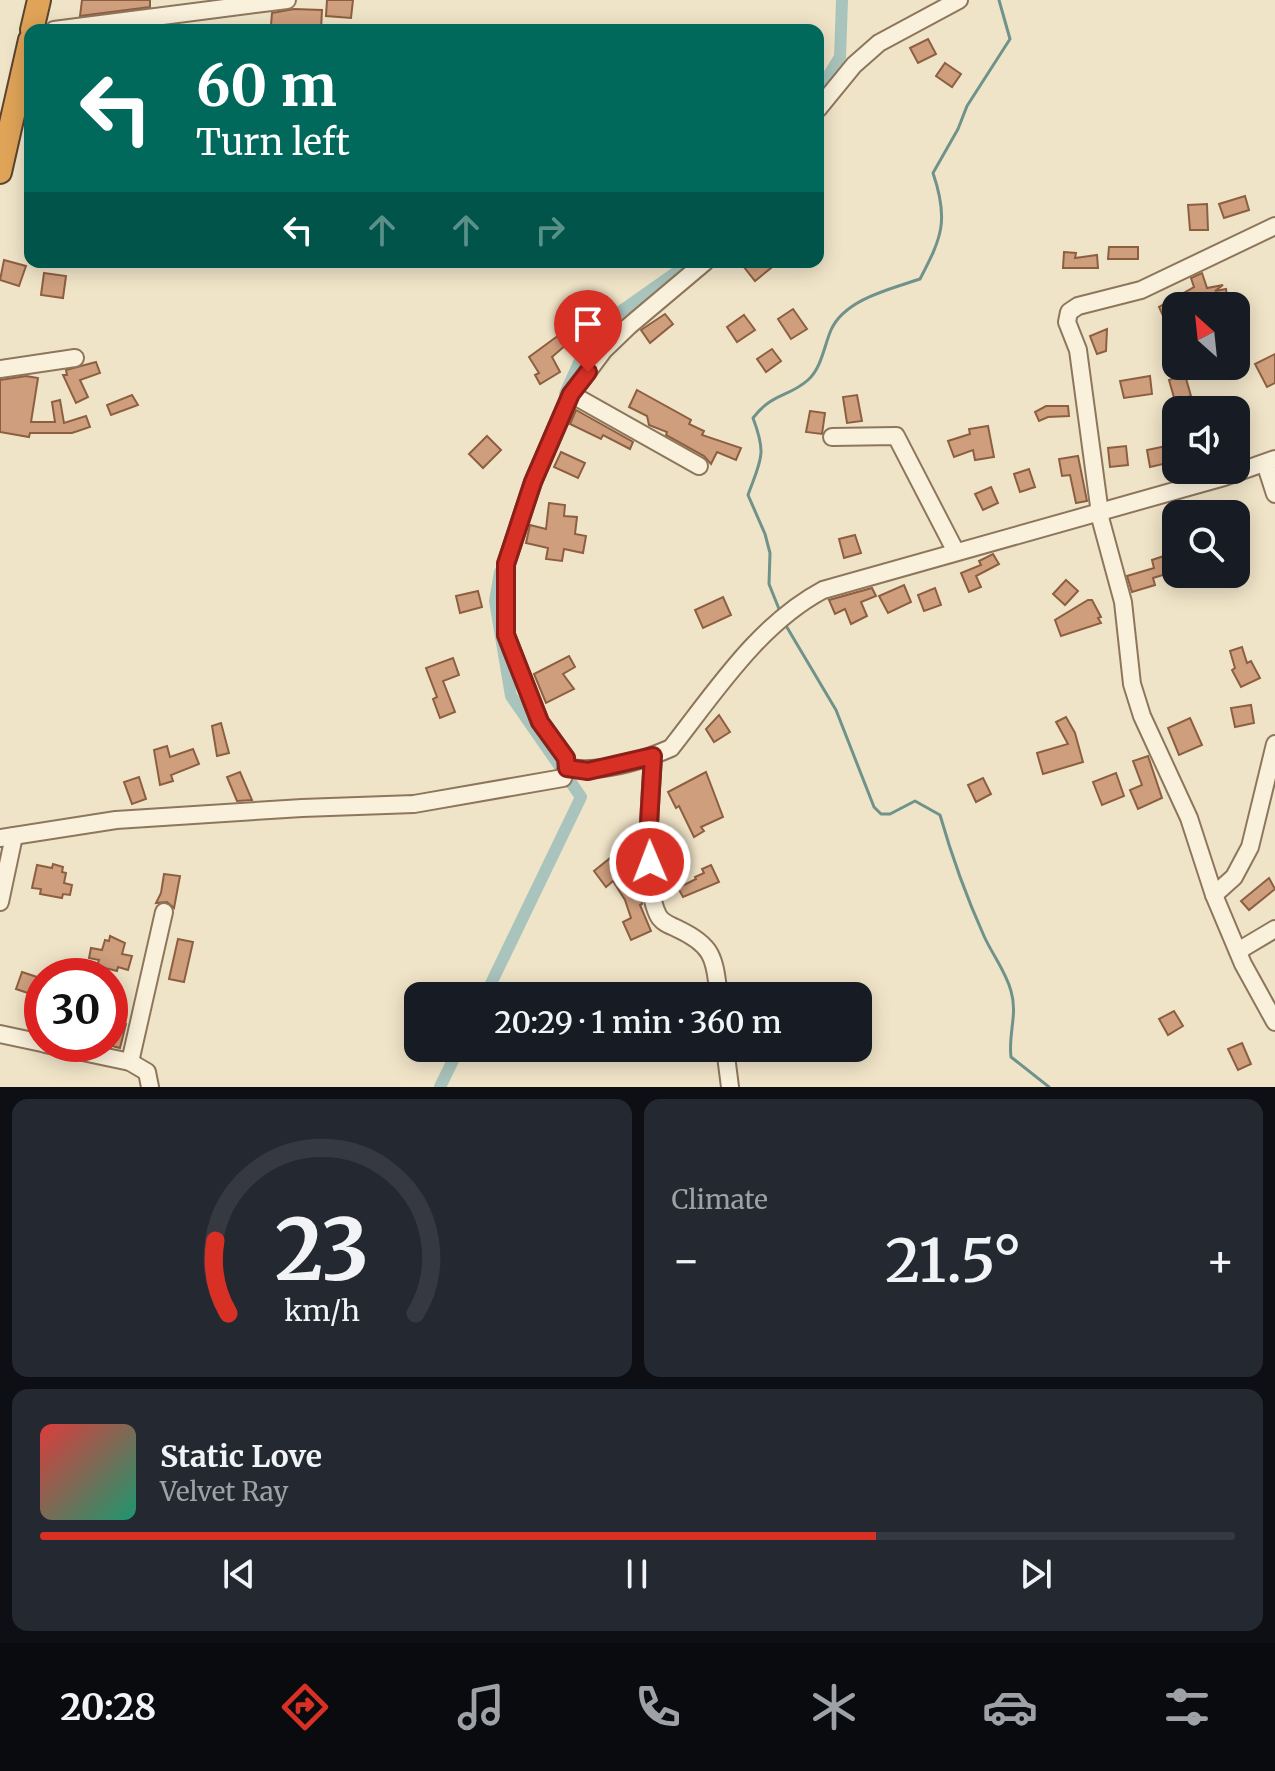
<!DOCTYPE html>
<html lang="en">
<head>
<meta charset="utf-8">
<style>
	:root { --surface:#171b24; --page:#242831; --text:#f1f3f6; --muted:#9ea1a6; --line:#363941; --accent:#d93025 }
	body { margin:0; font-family:Merriweather,serif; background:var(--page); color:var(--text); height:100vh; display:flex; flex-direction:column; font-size:30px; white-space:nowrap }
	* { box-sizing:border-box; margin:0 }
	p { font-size:26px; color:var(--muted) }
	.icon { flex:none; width:44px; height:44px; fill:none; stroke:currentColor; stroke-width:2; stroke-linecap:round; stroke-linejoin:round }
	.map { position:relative; height:1087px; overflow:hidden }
	.details { display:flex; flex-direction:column; gap:12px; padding:12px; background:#0d0f14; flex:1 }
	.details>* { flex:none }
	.banner { position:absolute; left:24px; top:24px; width:800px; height:244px; border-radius:16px; box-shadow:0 4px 20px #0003; background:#00695c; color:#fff; overflow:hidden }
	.needle { width:52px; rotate:333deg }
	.controls { position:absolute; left:1162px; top:292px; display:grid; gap:16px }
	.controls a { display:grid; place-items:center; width:88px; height:88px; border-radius:16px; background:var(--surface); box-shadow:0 4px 20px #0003; font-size:40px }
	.speed { position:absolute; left:24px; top:958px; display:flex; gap:16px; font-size:40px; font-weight:700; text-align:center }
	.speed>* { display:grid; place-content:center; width:104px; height:104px; border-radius:50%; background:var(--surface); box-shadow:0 4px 20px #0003; line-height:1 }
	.speed .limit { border:12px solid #d22; background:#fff; color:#111 }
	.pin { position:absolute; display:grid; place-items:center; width:68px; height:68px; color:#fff; margin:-82px -34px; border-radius:50% 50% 50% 0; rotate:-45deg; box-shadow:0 0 8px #0007 }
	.pin .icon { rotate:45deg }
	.me { position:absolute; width:88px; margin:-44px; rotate:359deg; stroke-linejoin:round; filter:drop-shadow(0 0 6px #0008) }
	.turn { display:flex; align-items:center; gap:28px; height:168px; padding:0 40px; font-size:36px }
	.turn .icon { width:104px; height:104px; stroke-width:2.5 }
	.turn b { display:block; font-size:56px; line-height:68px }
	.lanes { display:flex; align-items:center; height:76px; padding:0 40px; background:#0003; justify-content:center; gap:40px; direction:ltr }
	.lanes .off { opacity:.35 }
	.big { font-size:60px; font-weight:600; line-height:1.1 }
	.details .card { flex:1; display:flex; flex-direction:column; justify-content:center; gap:12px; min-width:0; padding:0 28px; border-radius:16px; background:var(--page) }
	.details .dial { align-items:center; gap:0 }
	.dial svg { height:208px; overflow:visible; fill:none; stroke:var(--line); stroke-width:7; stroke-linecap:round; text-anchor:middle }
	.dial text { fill:var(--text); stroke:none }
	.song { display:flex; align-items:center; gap:24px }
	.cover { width:96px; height:96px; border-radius:12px; background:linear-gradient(135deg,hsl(0 70% 55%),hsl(160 70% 35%)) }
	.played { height:8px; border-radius:4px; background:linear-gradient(90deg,var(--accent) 70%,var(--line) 70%) }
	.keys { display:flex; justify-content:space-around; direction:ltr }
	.heat { display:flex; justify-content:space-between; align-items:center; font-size:44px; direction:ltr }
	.details .tiles { flex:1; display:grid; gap:12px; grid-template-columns:1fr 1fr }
	.card:last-child { grid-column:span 2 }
	.trip { position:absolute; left:404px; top:982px; width:468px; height:80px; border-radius:16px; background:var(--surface); box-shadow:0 4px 20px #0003; font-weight:600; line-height:80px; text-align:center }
	.dock { display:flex; height:128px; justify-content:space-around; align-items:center; background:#090b0e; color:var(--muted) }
	.dock .icon { width:56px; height:56px }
	.dock .on { color:var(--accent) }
	.dock b { font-size:36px; color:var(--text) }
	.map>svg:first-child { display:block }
</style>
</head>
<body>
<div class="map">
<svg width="1275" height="1087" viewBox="0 0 1275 1087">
	<rect width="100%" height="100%" fill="#f0e4c8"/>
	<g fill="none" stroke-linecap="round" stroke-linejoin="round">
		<g stroke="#6f938a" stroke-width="3">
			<path d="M781,614L769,584L770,553L765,534L748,495C761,459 767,455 753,418C772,393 789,397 808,380C822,367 824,346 831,330C845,299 891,289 920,279C942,237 949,220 933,173L958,129L967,106L1010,39L999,0"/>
			<path d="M785,624L836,710L874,807L881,814H890L915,801L940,815C952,857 966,896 984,936C992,954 1006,972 1011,991C1018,1014 1008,1034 1011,1057L1049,1087"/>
		</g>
		<g stroke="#a9c4bc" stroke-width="12">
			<path d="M818,93L840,57L842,0"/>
			<path d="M565,394L590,338L613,317L691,262"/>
			<path d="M485,996L581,797L511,696L495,601L500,572"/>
			<path d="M440,1087L459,1048"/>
		</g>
	</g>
	<g fill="#cf9f7d" stroke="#8d5f41" stroke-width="2">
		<path d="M82,0H150V7L80,16Z"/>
		<path d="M327,0H353L351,18L326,16Z"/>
		<path d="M294,9L322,10L321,30L271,25L272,13Z"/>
		<path d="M928,39L936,54L918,63L910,48Z"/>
		<path d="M945,63L961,74L952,87L936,76Z"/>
		<path d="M1245,196L1249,210L1224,218L1219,204Z"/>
		<path d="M1207,204L1208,230H1190L1188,205Z"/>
		<path d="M1109,247H1138V259H1108Z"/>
		<path d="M1064,252L1076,253L1075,258L1097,255L1098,268H1063Z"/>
		<path d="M4,260L26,266L19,286L0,280Z"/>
		<path d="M740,262H766L771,268L755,281Z"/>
		<path d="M44,273L66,276L63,298L41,295Z"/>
		<path d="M1202,273L1207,288L1223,285L1215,291L1226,289L1228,303L1207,306L1205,297L1191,306H1172L1175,313L1164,318L1159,307L1194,287L1191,278Z"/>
		<path d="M793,309L807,329L791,339L778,319Z"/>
		<path d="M665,314L673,324L650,343L641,330Z"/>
		<path d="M744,315L755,330L737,342L727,327Z"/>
		<path d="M1107,329L1106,351L1097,354L1090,336Z"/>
		<path d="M559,335L567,344L552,357L560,372L540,384L535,375L539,373L529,357Z"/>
		<path d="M772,349L781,361L766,372L757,359Z"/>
		<path d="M1275,354V383L1267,387L1255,364Z"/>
		<path d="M96,362L100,373L80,380L88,397L76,403L63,375H67L66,370Z"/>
		<path d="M1185,375L1191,396L1175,401L1169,380Z"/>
		<path d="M26,376L38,378L31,422H55L52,402L60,400L64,423L86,416L90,427L72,433H30L29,437L0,432V380Z"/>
		<path d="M1150,376L1152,394L1124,398L1120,381Z"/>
		<path d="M637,390L691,420L689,424L704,431L702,435L741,448L736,460L717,452L711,464L704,456L666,435L667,432L649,425L647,416L629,407Z"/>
		<path d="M132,395L138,405L111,415L107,405Z"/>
		<path d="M857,395L862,421L847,423L843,397Z"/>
		<path d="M1046,406H1068L1069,416L1048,417L1039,421L1035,412Z"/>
		<path d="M576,410L633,442L630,449L603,435L601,439L570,424Z"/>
		<path d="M810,411L825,413L822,434L806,432Z"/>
		<path d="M988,426L994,457L975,460L973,450L954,457L948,441L970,434L969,429Z"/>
		<path d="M487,436L501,450L483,468L469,454Z"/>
		<path d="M1176,444V461L1150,467L1147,450Z"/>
		<path d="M1126,446L1128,465L1110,467L1108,448Z"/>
		<path d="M561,452L585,463L578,478L554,467Z"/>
		<path d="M1078,456L1087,501L1076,503L1070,475L1062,476L1059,459Z"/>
		<path d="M1029,469L1035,487L1020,492L1014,474Z"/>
		<path d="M991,487L998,503L983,510L975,494Z"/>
		<path d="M549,503L565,505L564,516L577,517L575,534L586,536L583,553L564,549L562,561L546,559L548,548L526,543L530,525L546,529Z"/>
		<path d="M855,535L861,553L844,558L839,539Z"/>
		<path d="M1176,552V571L1153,578L1155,585L1132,592L1127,576L1154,568L1152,560Z"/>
		<path d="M993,554L999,564L976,576L981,587L969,592L961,573L981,565L979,561Z"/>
		<path d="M1066,580L1078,591L1065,605L1053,594Z"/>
		<path d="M904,585L911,602L888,613L879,596Z"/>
		<path d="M872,588L876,596L861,602L867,616L851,624L845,609L835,614L829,600Z"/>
		<path d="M935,588L941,605L924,611L918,595Z"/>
		<path d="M478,591L482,607L460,613L456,596Z"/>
		<path d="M723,597L731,615L703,628L695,610Z"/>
		<path d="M1088,600H1092L1101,617L1098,618L1101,623L1061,636L1055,620Z"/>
		<path d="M1242,647L1247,663L1251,661L1260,678L1241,687L1232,670L1235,668L1230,651Z"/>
		<path d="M569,656L575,667L563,674L574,689L546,703L534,674Z"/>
		<path d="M453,658L459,675L443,681L455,712L440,718L433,699L437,697L426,668Z"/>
		<path d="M1251,705L1254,723L1235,727L1231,708Z"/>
		<path d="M719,715L730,732L714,742L706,729Z"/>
		<path d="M1066,717L1075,733L1083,762L1043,774L1037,753L1068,744L1056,722Z"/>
		<path d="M1190,718L1202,745L1179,755L1168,728Z"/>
		<path d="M221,723L229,753L217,756L212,726Z"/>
		<path d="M167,746L170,757L193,749L199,764L171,775L173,781L160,785L154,750Z"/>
		<path d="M1148,756L1162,798L1138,809L1130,790L1142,785L1133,761Z"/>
		<path d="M240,772L252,800L237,801L227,777Z"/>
		<path d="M706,772L723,817L701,827L704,831L694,837L679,806L676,808L668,792Z"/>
		<path d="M1116,773L1124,796L1102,805L1093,782Z"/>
		<path d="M139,777L146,799L132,804L124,782Z"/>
		<path d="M983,778L991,794L976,802L968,785Z"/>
		<path d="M624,847L638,869L642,904L640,905L651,931L631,940L623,922L631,918L625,900L613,881L606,887L594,871Z"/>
		<path d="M53,864L63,867L62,872L66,873L64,883L72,885L70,895L63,894L62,898L40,894L41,889L32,888L37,865L52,868Z"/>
		<path d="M711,865L719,882L683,897L678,888L696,879L695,877L704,873L702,869Z"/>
		<path d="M164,874L180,876L174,908L167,902L156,903L161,893Z"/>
		<path d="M1269,878L1275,889L1249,910L1241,901Z"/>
		<path d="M110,936L125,943L122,954L132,956L128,970L118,967L117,971L97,966L99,960L89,958L91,948L102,950L105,940L109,941Z"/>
		<path d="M178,939L193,942L184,982L169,979Z"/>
		<path d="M22,972L40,978L34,995L16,989Z"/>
		<path d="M1174,1011L1183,1026L1168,1035L1159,1019Z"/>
		<path d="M114,1022L126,1024L120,1048L108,1045Z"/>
		<path d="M1242,1043L1251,1064L1238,1070L1228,1049Z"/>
	</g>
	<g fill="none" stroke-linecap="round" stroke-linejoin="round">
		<defs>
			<g id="minor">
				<path d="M54,30L287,0"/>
				<path d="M818,109L854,65L879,43L959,0"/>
				<path d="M1275,226L1141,290L1078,306L1069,312L1067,322L1078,350L1101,521L1123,602L1132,684L1142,716L1189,818L1214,895L1243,964L1275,1022"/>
				<path d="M0,369L75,358"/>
				<path d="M571,394L699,466"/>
				<path d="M832,437L896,436L956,552"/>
				<path d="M1265,463L1275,494"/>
				<path d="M653,756C651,793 642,884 658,915C662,923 670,925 678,929C714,946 714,958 719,996"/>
				<path d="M567,768C601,773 639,762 671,748C715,692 759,624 823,590L1224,477L1275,459"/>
				<path d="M0,838L116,820L302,808L414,804L563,778L567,768L566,758L540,722L506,635V564L533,482L571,394L604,350L629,326L705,262"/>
				<path d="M1214,895L1234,877L1250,847L1275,744"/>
				<path d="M0,902L14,836"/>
				<path d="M1238,951L1275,929"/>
				<path d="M0,1034L42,1043"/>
				<path d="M45,1044L130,1062L147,1072L150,1087"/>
				<path d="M725,1048L730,1087"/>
				<path d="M130,1062L164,912"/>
			</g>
			<g id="highway">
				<path d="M32,30L39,0"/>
				<path d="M0,172L30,40"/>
			</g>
		</defs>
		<use href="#minor" stroke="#8d765c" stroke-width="20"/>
		<use href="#highway" stroke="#5b4430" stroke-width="26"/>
		<use href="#minor" stroke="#faf1dc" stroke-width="16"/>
		<use href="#highway" stroke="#e0a458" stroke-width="22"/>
	</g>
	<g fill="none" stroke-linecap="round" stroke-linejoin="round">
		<defs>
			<path id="route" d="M588,372L571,394L533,482L506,564V635L540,722L566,758L567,768L588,771L653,756L648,841L650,862"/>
		</defs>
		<use href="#route" stroke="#8d1f18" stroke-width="20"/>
		<use href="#route" stroke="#d93025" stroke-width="14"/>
	</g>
</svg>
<div class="controls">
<a><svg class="needle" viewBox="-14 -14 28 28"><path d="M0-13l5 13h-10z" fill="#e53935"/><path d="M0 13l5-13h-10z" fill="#9ea1a6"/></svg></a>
<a><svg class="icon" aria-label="sound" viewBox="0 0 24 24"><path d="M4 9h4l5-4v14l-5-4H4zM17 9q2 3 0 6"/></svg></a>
<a><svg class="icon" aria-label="search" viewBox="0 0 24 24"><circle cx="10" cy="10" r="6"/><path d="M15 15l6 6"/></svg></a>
</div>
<div class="speed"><div class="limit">30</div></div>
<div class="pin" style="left:588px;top:372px;background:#d93025"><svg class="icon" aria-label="arrive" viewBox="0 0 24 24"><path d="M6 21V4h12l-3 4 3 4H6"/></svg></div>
<svg class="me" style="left:650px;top:862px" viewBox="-20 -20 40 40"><circle r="17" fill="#d93025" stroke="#fff" stroke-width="3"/><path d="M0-11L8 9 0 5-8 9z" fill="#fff"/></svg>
<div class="trip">20:29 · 1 min · 360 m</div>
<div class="banner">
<div class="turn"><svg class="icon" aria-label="left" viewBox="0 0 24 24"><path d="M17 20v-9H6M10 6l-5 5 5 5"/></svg><div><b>60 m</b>Turn left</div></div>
<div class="lanes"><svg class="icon" aria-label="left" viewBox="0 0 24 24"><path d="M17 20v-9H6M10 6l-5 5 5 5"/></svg><svg class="icon off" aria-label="ahead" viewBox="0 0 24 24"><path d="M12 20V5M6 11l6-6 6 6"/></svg><svg class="icon off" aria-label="ahead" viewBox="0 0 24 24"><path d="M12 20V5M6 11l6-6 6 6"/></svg><svg class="icon off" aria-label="right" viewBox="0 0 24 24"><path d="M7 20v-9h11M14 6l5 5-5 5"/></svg></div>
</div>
</div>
<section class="details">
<div class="tiles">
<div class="card dial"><svg viewBox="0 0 100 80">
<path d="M14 69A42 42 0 1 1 86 69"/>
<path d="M14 69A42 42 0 0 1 9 41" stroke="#d93025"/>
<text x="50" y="56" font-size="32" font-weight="700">23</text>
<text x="50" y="72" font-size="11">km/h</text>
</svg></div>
<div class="card"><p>Climate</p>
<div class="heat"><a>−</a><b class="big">21.5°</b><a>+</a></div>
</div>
<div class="card">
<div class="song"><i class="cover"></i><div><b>Static Love</b><p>Velvet Ray</p></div></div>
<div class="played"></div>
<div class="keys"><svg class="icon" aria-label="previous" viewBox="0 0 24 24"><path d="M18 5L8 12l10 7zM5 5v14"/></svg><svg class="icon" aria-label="pause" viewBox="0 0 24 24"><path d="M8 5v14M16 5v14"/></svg><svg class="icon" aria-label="next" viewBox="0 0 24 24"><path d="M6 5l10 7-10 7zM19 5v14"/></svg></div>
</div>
</div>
</section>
<nav class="dock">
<b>20:28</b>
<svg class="icon on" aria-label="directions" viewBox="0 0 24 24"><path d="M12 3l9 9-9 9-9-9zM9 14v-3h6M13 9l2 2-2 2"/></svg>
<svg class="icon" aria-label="music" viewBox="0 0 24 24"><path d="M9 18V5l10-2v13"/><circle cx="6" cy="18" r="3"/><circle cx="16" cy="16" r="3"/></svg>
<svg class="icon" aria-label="phone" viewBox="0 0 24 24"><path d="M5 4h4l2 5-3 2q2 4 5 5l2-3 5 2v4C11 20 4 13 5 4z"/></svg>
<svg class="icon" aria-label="climate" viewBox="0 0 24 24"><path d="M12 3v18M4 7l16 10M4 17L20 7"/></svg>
<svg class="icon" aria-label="car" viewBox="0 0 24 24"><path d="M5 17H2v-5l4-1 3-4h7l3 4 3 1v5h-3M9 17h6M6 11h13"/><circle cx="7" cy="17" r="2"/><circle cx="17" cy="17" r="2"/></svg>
<svg class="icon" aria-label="filters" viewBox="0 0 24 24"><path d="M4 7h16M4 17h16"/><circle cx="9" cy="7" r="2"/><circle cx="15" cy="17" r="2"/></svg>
</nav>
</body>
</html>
